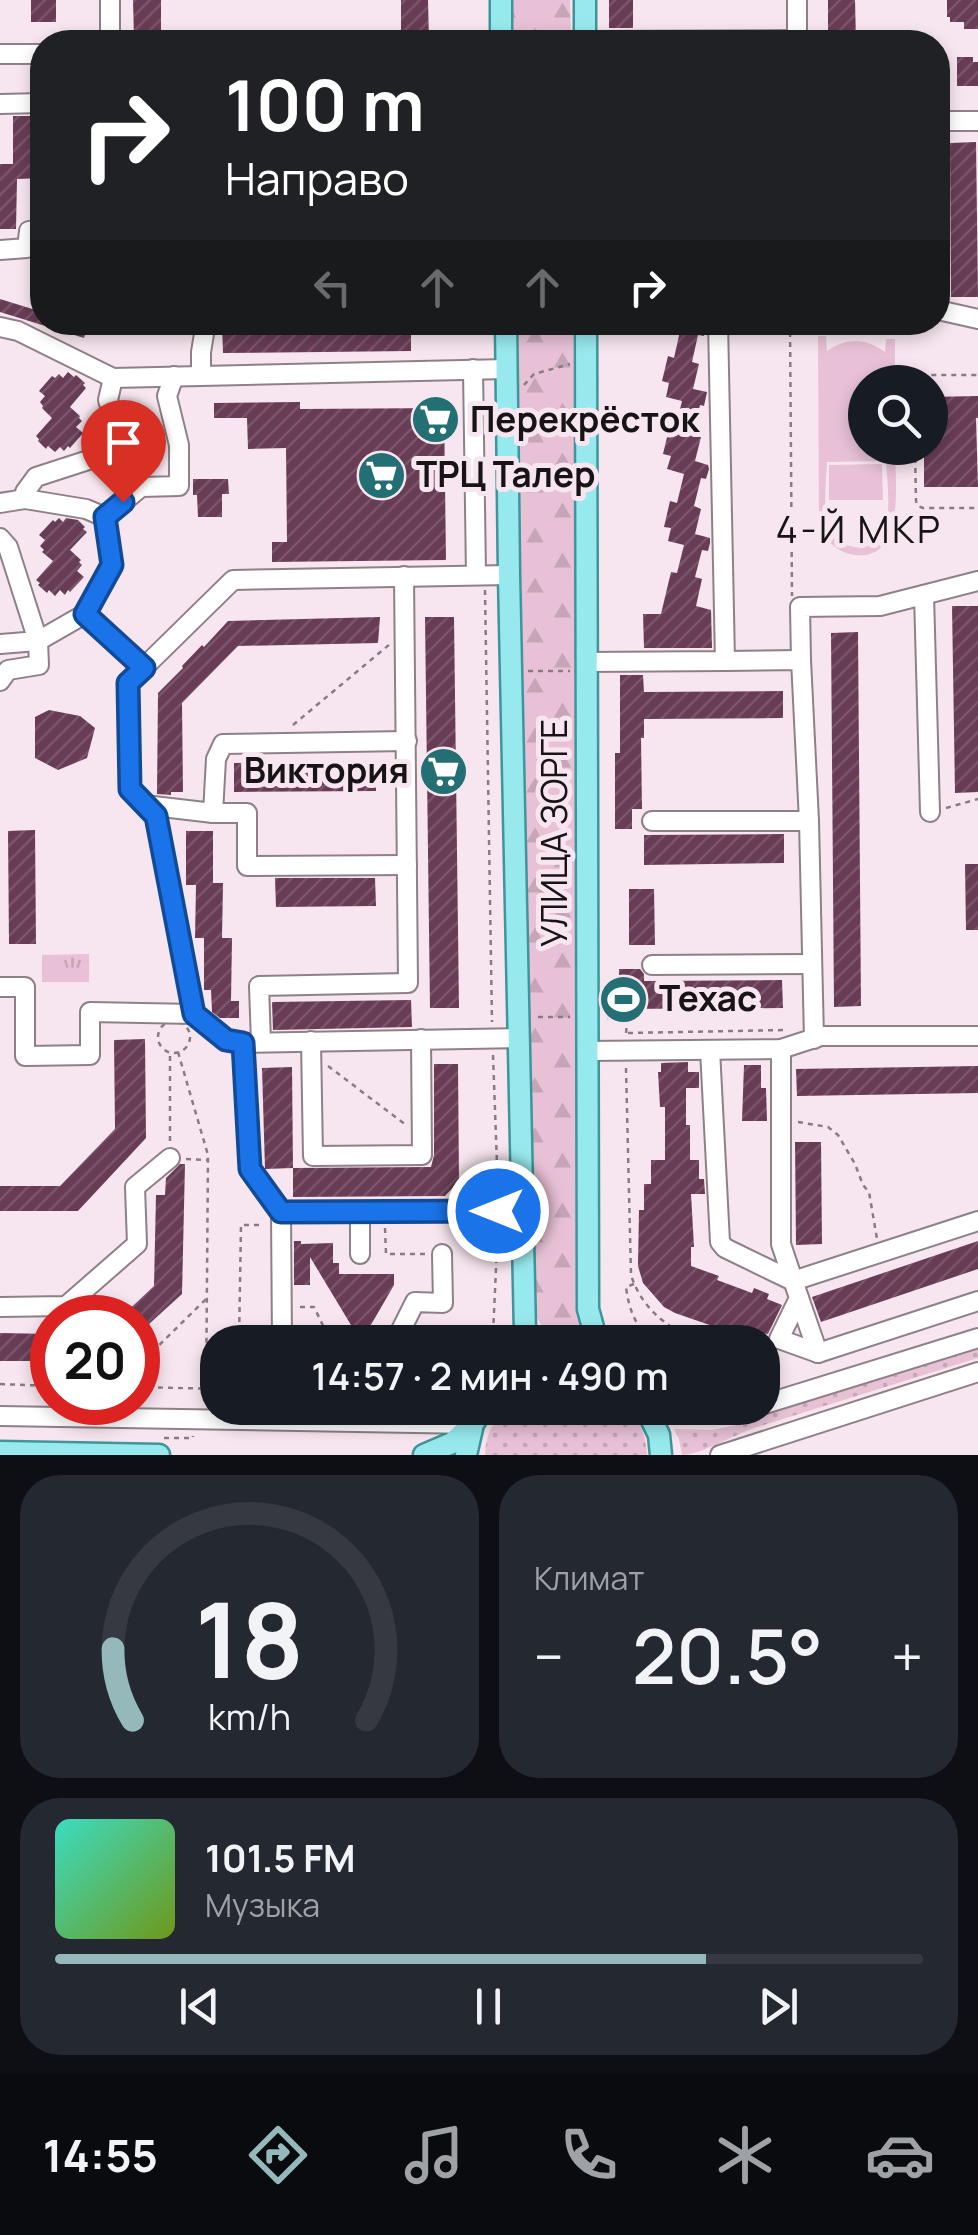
<!DOCTYPE html>
<html lang="ru">
<head>
<meta charset="utf-8">
<style>
	:root { --surface:#171b24; --page:#242831; --text:#f1f3f6; --muted:#9ea1a6; --line:#363941; --accent:#95b8bb }
	body { margin:0; font-family:Manrope,sans-serif; background:var(--page); color:var(--text); height:100vh; display:flex; flex-direction:column; font-size:38px; white-space:nowrap }
	* { box-sizing:border-box; margin:0 }
	p { font-size:32px; color:var(--muted) }
	.icon { flex:none; width:55px; height:55px; fill:none; stroke:currentColor; stroke-width:2; stroke-linecap:round; stroke-linejoin:round }
	.map { position:relative; height:1455px; overflow:hidden }
	.details { display:flex; flex-direction:column; gap:20px; padding:20px; background:#0d0f14; flex:1 }
	.details>* { flex:none }
	.top-card { position:absolute; left:30px; top:30px; width:920px; height:305px; border-radius:40px; box-shadow:0 5px 15px #0003; background:#202124; color:#fff; overflow:hidden }
	.fabs { position:absolute; left:848px; top:365px; display:grid; gap:20px }
	.fabs a { display:grid; place-items:center; width:100px; height:100px; border-radius:50%; background:var(--surface); box-shadow:0 5px 15px #0003; font-size:50px }
	.speed { position:absolute; left:30px; top:1295px; display:flex; gap:20px; font-size:50px; font-weight:700; text-align:center }
	.speed>* { display:grid; place-content:center; width:130px; height:130px; border-radius:50%; background:var(--surface); box-shadow:0 5px 15px #0003; line-height:1 }
	.speed .limit { border:15px solid #d22; background:#fff; color:#111 }
	.pin { position:absolute; display:grid; place-items:center; width:85px; height:85px; color:#fff; margin:-102px -42px; border-radius:50% 50% 50% 0; rotate:-45deg; box-shadow:0 0 10px #0007 }
	.pin .icon { rotate:45deg }
	.me { position:absolute; width:110px; margin:-55px; rotate:270deg; stroke-linejoin:round; filter:drop-shadow(0 0 8px #0008) }
	.turn { display:flex; align-items:center; gap:35px; height:210px; padding:0 30px; font-size:45px }
	.turn .icon { width:130px; height:130px; stroke-width:2.5 }
	.turn b { display:block; font-size:70px; line-height:85px }
	.lanes { display:flex; align-items:center; height:95px; padding:0 30px; background:#0003; justify-content:center; gap:50px; direction:ltr }
	.lanes .off { opacity:.35 }
	.big { font-size:75px; font-weight:600; line-height:1.1 }
	.details .tile { flex:1; display:flex; flex-direction:column; justify-content:center; gap:15px; min-width:0; padding:0 35px; border-radius:40px; background:var(--page) }
	.details .dial { align-items:center; gap:0 }
	.dial svg { height:260px; overflow:visible; fill:none; stroke:var(--line); stroke-width:7; stroke-linecap:round; text-anchor:middle }
	.dial text { fill:var(--text); stroke:none }
	.song { display:flex; align-items:center; gap:30px }
	.cover { width:120px; height:120px; border-radius:15px; background:linear-gradient(135deg,hsl(170 70% 55%),hsl(80 70% 35%)) }
	.played { height:10px; border-radius:5px; background:linear-gradient(90deg,var(--accent) 75%,var(--line) 75%) }
	.keys { display:flex; justify-content:space-around; direction:ltr }
	.heat { display:flex; justify-content:space-between; align-items:center; font-size:55px; direction:ltr }
	.details .tiles { flex:1; display:grid; gap:20px; grid-template-columns:1fr 1fr }
	.tile:last-child { grid-column:span 2 }
	.trip { position:absolute; left:200px; top:1325px; width:580px; height:100px; border-radius:40px; background:var(--surface); box-shadow:0 5px 15px #0003; font-weight:600; line-height:100px; text-align:center }
	.tab-bar { display:flex; height:160px; justify-content:space-around; align-items:center; background:#090b0e; color:var(--muted) }
	.tab-bar .icon { width:70px; height:70px }
	.tab-bar .current { color:var(--accent) }
	.tab-bar b { font-size:45px; color:var(--text) }
	.map>svg:first-child { display:block }
</style>
</head>
<body>
<div class="map">
<svg width="978" height="1455" viewBox="0 0 978 1455">
	<defs>
		<pattern id="grass-dots" width="8" height="8" patternUnits="userSpaceOnUse" patternTransform="scale(2.5)"><rect width="8" height="8" fill="#e8c1d6"/><path d="M2 2h.1M6 6h.1" fill="none" stroke="#c6a5b7" stroke-width="1.8" stroke-linecap="round"/></pattern>
		<pattern id="forest-firs" width="22" height="20" patternUnits="userSpaceOnUse" patternTransform="scale(2.5)"><rect width="22" height="20" fill="#e8c1d6"/><path d="M5 1l3.5 6h-7zM16 11l3.5 6h-7z" fill="#c6a5b7"/></pattern>
		<pattern id="park-tufts" width="24" height="20" patternUnits="userSpaceOnUse" patternTransform="scale(2.5)"><rect width="24" height="20" fill="#e8c1d6"/><path d="M3 7l-1-3M5 7V3M7 7l1-3M15 17l-1-3M17 17v-4M19 17l1-3" fill="none" stroke="#c6a5b7"/></pattern>
		<pattern id="building-hatch" width="6" height="6" patternUnits="userSpaceOnUse" patternTransform="scale(2.5)"><rect width="6" height="6" fill="#693c56"/><path d="M-1 1l2-2M0 6l6-6M5 7l2-2" fill="none" stroke="#79556a"/></pattern>
	</defs>
	<rect width="100%" height="100%" fill="#f7e6ef"/>
	<g fill="url(#grass-dots)">
		<path d="M978,1348V1358L754,1428C734,1435 700,1455 682,1455L679,1439L674,1429L712,1430L732,1426Z"/>
		<path d="M503,1408H629C641,1420 646,1438 647,1455H485C485,1437 493,1422 503,1408Z"/>
	</g>
	<g fill="url(#forest-firs)">
		<path d="M509,0H570L571,42H510Z"/>
		<path d="M514,323H573L582,1322L577,1337C552,1345 538,1326 532,1304Z"/>
	</g>
	<path fill="url(#park-tufts)" d="M89,954V982H42V955Z"/>
	<g fill="#e8c1d6" fill-rule="evenodd">
		<path d="M818,336H826L827,351C847,337 866,338 885,352L886,339H895V382H865V448H895C895,480 907,567 850,554C833,550 823,536 819,521ZM886,461C887,482 892,513 883,532C871,556 835,550 828,525C823,506 826,481 827,462Z"/>
		<path d="M882,464L883,500H829V465Z"/>
	</g>
	<g fill="url(#building-hatch)">
		<rect x="31" y="0" width="25" height="22"/>
		<path d="M133,0H161V40H134Z"/>
		<path d="M401,0H428L429,42H401Z"/>
		<rect x="609" y="0" width="24" height="28"/>
		<path d="M828,0H855L856,42H828Z"/>
		<path d="M947,0H978V29H964V22H950V17H947Z"/>
		<path d="M957,57H973V62H978V86H957Z"/>
		<path d="M13,116H41L42,178L17,179L16,229H0V164H13Z"/>
		<path d="M976,142L978,297H951L950,143Z"/>
		<path d="M0,299L42,312V323L74,322L88,327L84,338L0,312Z"/>
		<path d="M682,322H706L704,336L698,335L692,362L699,364L693,389L707,392L704,406L700,405L693,435L701,437L695,461L708,465L709,469L706,479L701,478L694,506L701,509L695,534L710,538V543L708,551L702,550L695,577L702,579L696,606L711,610L712,648H644L643,614H661L671,572L677,573L684,545L668,541L671,528L664,527L670,501L677,503L684,474L667,469L671,456L663,454L669,429L675,430L682,401L666,397L669,383L662,381L668,356L674,358Z"/>
		<path d="M411,323V351L223,353L222,325Z"/>
		<path d="M68,372L74,377L76,375L85,383L83,385L86,388L70,407L80,416L79,418L82,421L76,427L83,433L70,448L68,446L64,451L60,447L55,452L48,446L46,449L38,441L39,439L36,436L52,418L42,408L43,406L40,402L45,396L39,391L52,376L55,378L59,374L63,378Z"/>
		<path d="M978,396V418H976L978,487H924V448H930V397Z"/>
		<path d="M300,402V409L444,408L446,560L272,562V542H287L286,448L248,449L247,418H214V403Z"/>
		<path d="M193,479H228L229,494H222V517H198L197,495H193Z"/>
		<path d="M59,518L63,522L66,518L78,520L85,527L83,529L87,532L70,550L81,560L79,562L82,565L77,571L84,577L70,592L68,590L65,595L60,590L55,596L49,590L47,593L38,585L40,583L36,580L53,561L42,552L44,550L40,546L45,540L39,535L53,520L55,522Z"/>
		<path d="M952,606H978V792L955,793Z"/>
		<path d="M380,617L378,643L238,646L182,703L183,792H171V795L157,794L158,693L183,668L182,666L202,645L204,647L228,621Z"/>
		<path d="M425,617H454L459,1008H430Z"/>
		<path d="M858,632L861,1006L834,1007L831,633Z"/>
		<path d="M620,675H643L644,692L783,691V718L644,719V738H641L642,809H632V829H615V753H620Z"/>
		<path d="M49,710L80,716L95,728L87,758L58,770L35,758V717Z"/>
		<path d="M375,761L376,791L234,792V763Z"/>
		<path d="M35,830L36,944H9L8,831Z"/>
		<path d="M186,831H213V883H223L222,938H232L231,1001H239V1018H220L212,1012L211,990H204V938H195L196,885H186Z"/>
		<path d="M784,834V863L644,865V835Z"/>
		<path d="M965,864H978V930H966Z"/>
		<path d="M275,878H375L376,906L276,907Z"/>
		<path d="M629,889H654L655,945H629Z"/>
		<path d="M619,969H640L644,974V981L782,980L783,1008L619,1009Z"/>
		<path d="M411,1000L412,1027L273,1030L272,1002Z"/>
		<path d="M145,1039L146,1138L78,1211H0V1186H60L115,1129L114,1040Z"/>
		<path d="M688,1062V1072H699V1088H686V1125H690V1160H699V1179H704L705,1194H691L694,1247H691V1266L719,1276L717,1280L736,1287L752,1293L754,1288L769,1294L767,1299L782,1305L768,1334L724,1330L675,1313L664,1307L643,1283L638,1266L639,1210H644V1184H651V1160H665V1107H660L658,1072H661V1063Z"/>
		<path d="M434,1064H458L459,1181L445,1196L293,1197V1168L431,1167L434,1155Z"/>
		<path d="M744,1065H761V1088H766L767,1121H742Z"/>
		<path d="M978,1066V1093L797,1096L796,1069Z"/>
		<path d="M292,1067L293,1168L265,1169L262,1068Z"/>
		<path d="M795,1142H821L822,1244L796,1245Z"/>
		<path d="M180,1164H185L182,1294L138,1334V1318H120L154,1286L156,1195H165L166,1178Z"/>
		<path d="M294,1241H301V1244L333,1243V1263H339V1274H394V1285L368,1330H354L310,1257V1285H294Z"/>
		<path d="M978,1241V1269L821,1322L812,1297Z"/>
		<path d="M0,1333L52,1334V1361H0Z"/>
	</g>
	<g fill="none" stroke-linecap="round" stroke-linejoin="round">
		<defs>
			<g id="minor">
				<path d="M110,0V42"/>
				<path d="M797,0V42"/>
				<path d="M585,41L797,40"/>
				<path d="M0,54H42"/>
				<path d="M0,104L42,103"/>
				<path d="M949,121H978"/>
				<path d="M0,250L27,248L29,231L42,229"/>
				<path d="M938,310L978,319"/>
				<path d="M0,327L18,331L113,378L507,369"/>
				<path d="M473,369L476,575"/>
				<path d="M201,375V352L206,322"/>
				<path d="M25,499V492L36,477L107,454L118,443V431L108,400L113,378"/>
				<path d="M0,503L25,499L86,509L105,517"/>
				<path d="M105,517L141,487L179,486V445L167,396L174,376"/>
				<path d="M0,538L8,547L38,641L39,665L8,670L0,681"/>
				<path d="M509,575L233,580L128,683L130,789L155,816L194,1014L226,1039L243,1043L518,1038"/>
				<path d="M924,595L930,812"/>
				<path d="M85,614L144,667"/>
				<path d="M0,644L38,641L85,614L112,565L105,517"/>
				<path d="M801,660L800,607L880,606L978,581"/>
				<path d="M725,661L801,660L809,821L814,1039"/>
				<path d="M587,662L725,661L718,322"/>
				<path d="M145,805L213,813L216,759L223,744L407,741"/>
				<path d="M213,813H247V866L407,865"/>
				<path d="M652,821H809"/>
				<path d="M652,965L811,964"/>
				<path d="M0,987H25V1056L90,1055V1012L194,1014"/>
				<path d="M311,1041L313,1156L422,1155L421,1039"/>
				<path d="M261,1042L259,986L408,983L404,576"/>
				<path d="M243,1043L250,1169L281,1212L498,1211L523,1204"/>
				<path d="M781,1049V1244L799,1298L779,1339L818,1353L978,1301"/>
				<path d="M710,1050L720,1242L725,1248L793,1281L978,1221"/>
				<path d="M588,1051L781,1049L821,1036H978"/>
				<path d="M281,1212L282,1342"/>
				<path d="M360,1212V1254"/>
				<path d="M799,1298L818,1353"/>
				<path d="M0,1307L66,1306L137,1244L135,1187L170,1158"/>
				<path d="M395,1342L415,1302L443,1303L442,1254"/>
				<path d="M430,1342L439,1339L453,1342"/>
				<path d="M762,1405L978,1338"/>
				<path d="M678,1408C705,1415 728,1415 756,1408"/>
				<path d="M0,1416L473,1424"/>
				<path d="M720,1455L978,1372"/>
			</g>
			<g id="major">
				<path d="M501,0V42"/>
				<path d="M585,0V42"/>
				<path d="M506,322L509,575L525,1333L522,1342"/>
				<path d="M586,322L588,1309L597,1342"/>
				<path d="M646,1408L659,1435L661,1455"/>
				<path d="M0,1452L159,1455"/>
				<path d="M424,1455L452,1443L473,1424"/>
				<path d="M466,1455L473,1424L483,1408"/>
			</g>
		</defs>
		<use href="#minor" stroke="#8e8087" stroke-width="22"/>
		<use href="#major" stroke="#3f959a" stroke-width="25"/>
		<g stroke="#877c82" stroke-width="2.5" stroke-dasharray="5 5" stroke-linecap="butt">
			<path d="M790,322L792,596"/>
			<path d="M915,382L917,377L923,375H978"/>
			<path d="M524,385L534,374L570,364"/>
			<path d="M915,448L916,501L918,506L923,508H978"/>
			<path d="M485,590L492,1022"/>
			<path d="M528,671H570"/>
			<path d="M293,725L390,644"/>
			<path d="M946,808L978,799"/>
			<path d="M538,1017H570"/>
			<path d="M607,1018H627L626,1035"/>
			<circle cx="174" cy="1037" r="16"/>
			<path d="M628,1033L785,1030"/>
			<path d="M178,1052L208,1155L206,1403"/>
			<path d="M493,1055L498,1192"/>
			<path d="M328,1066L406,1125"/>
			<path d="M626,1068L631,1275C642,1310 672,1333 706,1342"/>
			<path d="M798,1122L828,1127L838,1135L855,1164L863,1185L869,1192L877,1239"/>
			<path d="M170,1141V1053"/>
			<path d="M186,1159L208,1160"/>
			<path d="M385,1228L386,1254H428"/>
			<path d="M634,1284L626,1287C629,1310 635,1325 652,1342"/>
			<path d="M300,1307H314L331,1342"/>
			<path d="M239,1342L241,1225H263"/>
			<path d="M489,1342L493,1334L498,1225"/>
			<path d="M138,1366L207,1298"/>
			<path d="M762,1371L772,1354"/>
			<path d="M0,1384L52,1386"/>
			<path d="M138,1387L218,1389"/>
			<path d="M164,1438H193V1436"/>
		</g>
		<use href="#minor" stroke="#fff" stroke-width="18"/>
		<use href="#major" stroke="#98e9ed" stroke-width="20"/>
	</g>
	<g fill="none" stroke-linecap="round" stroke-linejoin="round">
		<defs>
			<path id="route" d="M123,502L105,517L112,565L85,614L144,668L128,683L130,789L156,816L194,1014L226,1040L243,1043L250,1169L281,1212L498,1211"/>
		</defs>
		<use href="#route" stroke="#114b97" stroke-width="25"/>
		<use href="#route" stroke="#1a73e8" stroke-width="18"/>
	</g>
	<defs>
		<symbol id="supermarket-disc" viewBox="-11 -11 22 22"><circle r="9.5" fill="#246f73" stroke="#f7e6ef"/><path d="M-6-5.5h2.5l.6 2H6L4.5 2H-2.5L-4.4-4H-6ZM-1.5 3.2a1.3 1.3 0 1 0 .1 0ZM3 3.2a1.3 1.3 0 1 0 .1 0Z" fill="#fff"/></symbol>
		<symbol id="stadium-disc" viewBox="-11 -11 22 22"><circle r="9.5" fill="#246f73" stroke="#f7e6ef"/><path d="M0-5a6.5 5 0 1 0 0 10a6.5 5 0 1 0 0-10ZM-3.5-1.8h7v3.6h-7Z" fill="#fff"/></symbol>
	</defs>
	<g fill-rule="evenodd">
		<use href="#supermarket-disc" x="408" y="392" width="55" height="55"/>
		<use href="#supermarket-disc" x="354" y="448" width="55" height="55"/>
		<use href="#supermarket-disc" x="416" y="744" width="55" height="55"/>
		<use href="#stadium-disc" x="596" y="972" width="55" height="55"/>
	</g>
	<g text-anchor="middle" stroke-width="10" stroke-linejoin="round" paint-order="stroke">
		<g font-size="35" font-weight="bold" fill="#181316" stroke="#f7e6ef" text-anchor="start">
			<text x="470" y="432">Перекрёсток</text>
			<text x="416" y="487">ТРЦ Талер</text>
			<text x="409" y="783" text-anchor="end">Виктория</text>
			<text x="659" y="1011">Техас</text>
		</g>
		<g font-size="35" fill="#181316" stroke="#f7e6ef">
			<text transform="translate(555 833) rotate(-90)" y="12">УЛИЦА ЗОРГЕ</text>
		</g>
		<g font-size="38" letter-spacing="2.5" fill="#181316" stroke="#f7e6ef">
			<text x="859" y="543">4-Й МКР</text>
		</g>
	</g>
</svg>
<div class="fabs">
<a><svg class="icon" aria-label="search" viewBox="0 0 24 24"><circle cx="10" cy="10" r="6"/><path d="M15 15l6 6"/></svg></a>
</div>
<div class="speed"><div class="limit">20</div></div>
<div class="pin" style="left:123px;top:502px;background:#d93025"><svg class="icon" aria-label="arrive" viewBox="0 0 24 24"><path d="M6 21V4h12l-3 4 3 4H6"/></svg></div>
<svg class="me" style="left:498px;top:1211px" viewBox="-20 -20 40 40"><circle r="17" fill="#1a73e8" stroke="#fff" stroke-width="3"/><path d="M0-11L8 9 0 5-8 9z" fill="#fff"/></svg>
<div class="trip">14:57 · 2 мин · 490 m</div>
<div class="top-card">
<div class="turn"><svg class="icon" aria-label="right" viewBox="0 0 24 24"><path d="M7 20v-9h11M14 6l5 5-5 5"/></svg><div><b>100 m</b>Направо</div></div>
<div class="lanes"><svg class="icon off" aria-label="left" viewBox="0 0 24 24"><path d="M17 20v-9H6M10 6l-5 5 5 5"/></svg><svg class="icon off" aria-label="ahead" viewBox="0 0 24 24"><path d="M12 20V5M6 11l6-6 6 6"/></svg><svg class="icon off" aria-label="ahead" viewBox="0 0 24 24"><path d="M12 20V5M6 11l6-6 6 6"/></svg><svg class="icon" aria-label="right" viewBox="0 0 24 24"><path d="M7 20v-9h11M14 6l5 5-5 5"/></svg></div>
</div>
</div>
<section class="details">
<div class="tiles">
<div class="tile dial"><svg viewBox="0 0 100 80">
<path d="M14 69A42 42 0 1 1 86 69"/>
<path d="M14 69A42 42 0 0 1 8 47" stroke="#95b8bb"/>
<text x="50" y="56" font-size="32" font-weight="700">18</text>
<text x="50" y="72" font-size="11">km/h</text>
</svg></div>
<div class="tile"><p>Климат</p>
<div class="heat"><a>−</a><b class="big">20.5°</b><a>+</a></div>
</div>
<div class="tile">
<div class="song"><i class="cover"></i><div><b>101.5 FM</b><p>Музыка</p></div></div>
<div class="played"></div>
<div class="keys"><svg class="icon" aria-label="previous" viewBox="0 0 24 24"><path d="M18 5L8 12l10 7zM5 5v14"/></svg><svg class="icon" aria-label="pause" viewBox="0 0 24 24"><path d="M8 5v14M16 5v14"/></svg><svg class="icon" aria-label="next" viewBox="0 0 24 24"><path d="M6 5l10 7-10 7zM19 5v14"/></svg></div>
</div>
</div>
</section>
<nav class="tab-bar">
<b>14:55</b>
<svg class="icon current" aria-label="directions" viewBox="0 0 24 24"><path d="M12 3l9 9-9 9-9-9zM9 14v-3h6M13 9l2 2-2 2"/></svg>
<svg class="icon" aria-label="music" viewBox="0 0 24 24"><path d="M9 18V5l10-2v13"/><circle cx="6" cy="18" r="3"/><circle cx="16" cy="16" r="3"/></svg>
<svg class="icon" aria-label="phone" viewBox="0 0 24 24"><path d="M5 4h4l2 5-3 2q2 4 5 5l2-3 5 2v4C11 20 4 13 5 4z"/></svg>
<svg class="icon" aria-label="climate" viewBox="0 0 24 24"><path d="M12 3v18M4 7l16 10M4 17L20 7"/></svg>
<svg class="icon" aria-label="car" viewBox="0 0 24 24"><path d="M5 17H2v-5l4-1 3-4h7l3 4 3 1v5h-3M9 17h6M6 11h13"/><circle cx="7" cy="17" r="2"/><circle cx="17" cy="17" r="2"/></svg>
</nav>
</body>
</html>
